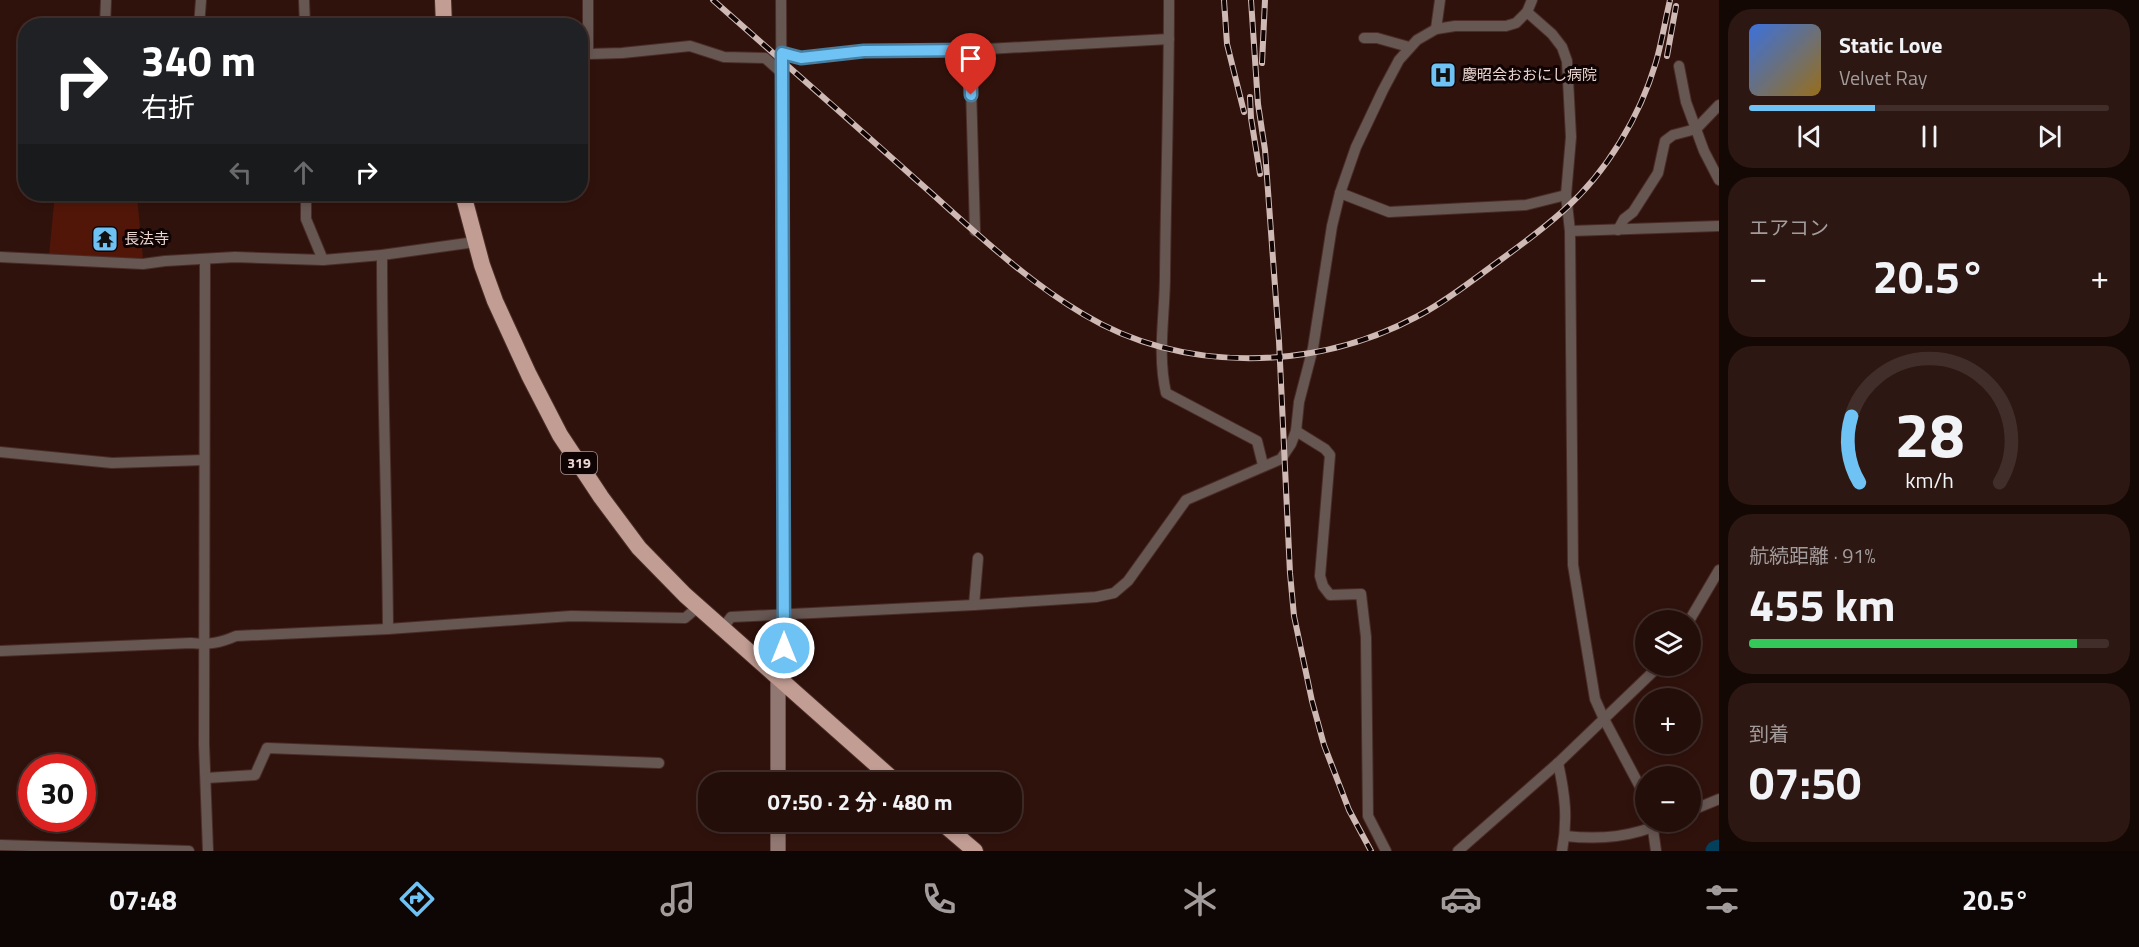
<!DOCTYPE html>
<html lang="ja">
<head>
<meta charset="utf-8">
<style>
	:root { --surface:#240e09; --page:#2c1712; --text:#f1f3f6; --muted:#a39c9c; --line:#412e2a; --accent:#6fc2f4 }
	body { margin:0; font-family:"Titillium Web","Noto Sans JP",sans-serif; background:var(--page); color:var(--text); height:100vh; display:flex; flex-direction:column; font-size:22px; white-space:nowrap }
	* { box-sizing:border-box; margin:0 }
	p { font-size:20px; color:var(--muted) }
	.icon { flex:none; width:33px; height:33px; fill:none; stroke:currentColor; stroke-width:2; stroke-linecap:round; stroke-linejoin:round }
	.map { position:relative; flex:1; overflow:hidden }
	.side { display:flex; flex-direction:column; gap:9px; padding:9px; background:#140805; width:420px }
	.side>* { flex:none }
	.guide { position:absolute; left:18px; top:18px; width:570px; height:183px; border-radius:24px; box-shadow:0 3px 9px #0003,0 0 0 2px var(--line); background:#202124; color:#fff; overflow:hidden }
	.controls { position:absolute; left:1635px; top:610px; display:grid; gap:12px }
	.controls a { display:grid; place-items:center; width:66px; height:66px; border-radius:50%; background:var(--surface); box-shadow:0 3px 9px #0003,0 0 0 2px var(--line); font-size:30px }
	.speed { position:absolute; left:18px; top:754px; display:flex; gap:12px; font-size:30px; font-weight:700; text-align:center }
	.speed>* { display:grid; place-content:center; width:78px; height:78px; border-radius:50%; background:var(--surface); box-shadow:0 3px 9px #0003,0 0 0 2px var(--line); line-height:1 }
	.speed .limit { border:9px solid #d22; background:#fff; color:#111 }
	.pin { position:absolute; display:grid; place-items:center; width:51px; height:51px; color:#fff; margin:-62px -26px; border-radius:50% 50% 50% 0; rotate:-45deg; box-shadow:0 0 6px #0007 }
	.pin .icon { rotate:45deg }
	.me { position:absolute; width:66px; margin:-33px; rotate:0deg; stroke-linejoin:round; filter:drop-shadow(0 0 4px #0008) }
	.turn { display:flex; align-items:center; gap:21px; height:126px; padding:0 24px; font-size:27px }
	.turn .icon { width:78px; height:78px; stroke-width:2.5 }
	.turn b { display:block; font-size:42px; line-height:51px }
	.lanes { display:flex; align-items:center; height:57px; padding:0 24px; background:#0003; justify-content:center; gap:30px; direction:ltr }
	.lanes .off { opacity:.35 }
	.big { font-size:45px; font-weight:700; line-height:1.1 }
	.side .card { flex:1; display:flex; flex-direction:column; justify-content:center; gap:9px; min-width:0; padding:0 21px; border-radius:24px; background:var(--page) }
	.side .dial { align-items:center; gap:0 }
	.dial svg { height:156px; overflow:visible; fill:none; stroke:var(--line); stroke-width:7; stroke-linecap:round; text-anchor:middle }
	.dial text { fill:var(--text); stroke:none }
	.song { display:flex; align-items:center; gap:18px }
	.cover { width:72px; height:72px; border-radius:9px; background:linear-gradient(135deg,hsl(220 70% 55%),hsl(40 70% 35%)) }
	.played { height:6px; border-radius:3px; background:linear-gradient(90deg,var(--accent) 35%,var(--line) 35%) }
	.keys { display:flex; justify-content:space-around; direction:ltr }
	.heat { display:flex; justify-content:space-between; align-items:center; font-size:33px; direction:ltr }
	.charge { height:9px; border-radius:4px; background:linear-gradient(90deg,#34c759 91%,var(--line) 0) }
	.trip { position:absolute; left:698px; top:772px; width:324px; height:60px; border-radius:24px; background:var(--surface); box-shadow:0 3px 9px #0003,0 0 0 2px var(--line); font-weight:700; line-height:60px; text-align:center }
	.tab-bar { display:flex; height:96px; justify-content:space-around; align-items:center; background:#0e0604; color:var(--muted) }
	.tab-bar .icon { width:42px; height:42px }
	.tab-bar .on { color:var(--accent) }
	.tab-bar b { font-size:27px; color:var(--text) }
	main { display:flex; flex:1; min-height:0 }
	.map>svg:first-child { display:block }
</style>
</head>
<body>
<main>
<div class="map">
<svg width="1719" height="851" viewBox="0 0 1719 851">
	<rect width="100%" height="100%" fill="#30120c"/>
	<path fill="#521609" d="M55,194H112L137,197L143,259L49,256Z"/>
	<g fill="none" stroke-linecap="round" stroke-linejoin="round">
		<path stroke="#043f5c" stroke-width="21" d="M1716,851L1719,850"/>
		<defs>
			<g id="minor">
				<path d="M304,0L305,26"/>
				<path d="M588,0V54L622,53L690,46L724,57L765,58L782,73"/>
				<path d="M1169,0C1169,92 1166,183 1165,275C1165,315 1157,353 1166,393L1257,441L1263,465"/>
				<path d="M1527,12L1532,0"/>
				<path d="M105,26L106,0"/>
				<path d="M199,26L201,0"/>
				<path d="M1436,29L1440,0"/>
				<path d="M1364,38H1377L1409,47"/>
				<path d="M970,50L975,231"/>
				<path d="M782,53L801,58L864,51L970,50L1169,39"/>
				<path d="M1679,66L1686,102L1704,151L1719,180"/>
				<path d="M1340,193L1389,212L1526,205L1566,195"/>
				<path d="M306,194V219L323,260"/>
				<path d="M1618,230L1624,219L1633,212L1658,173L1665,141L1673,135L1696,129L1719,105"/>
				<path d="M1570,231L1719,226"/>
				<path d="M382,255C382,380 387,504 388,629"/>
				<path d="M0,257L143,264L165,261L235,257L323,260L382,255L475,242"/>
				<path d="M205,259L204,744L208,851"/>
				<path d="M1296,431L1325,449L1330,455L1320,576L1323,586L1330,595L1361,594L1366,637L1368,816L1386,851"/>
				<path d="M0,452L112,463L204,460"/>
				<path d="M974,605L978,558"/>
				<path d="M1689,621L1719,570"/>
				<path d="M722,629L731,617L974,605L1096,597L1114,593L1128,581L1186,500L1281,459L1291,444L1296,431L1299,402L1313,348L1332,226L1340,193L1356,147L1383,90L1399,60L1417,40L1436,29L1455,26H1506L1516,23L1527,12L1552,34L1562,47L1567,61L1571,137L1566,195L1570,231L1573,565L1595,699L1604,719L1646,798"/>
				<path d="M0,651L191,643C208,645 220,643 236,636L388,629L571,616L685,618L698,607"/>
				<path d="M778,680L784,648L781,0"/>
				<path d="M1558,763C1565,794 1568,819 1562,851"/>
				<path d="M206,778L255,775L267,748L659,763"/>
				<path d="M1690,811L1719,799"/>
				<path d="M1652,822L1656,851"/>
				<path d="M1565,836C1602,840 1631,837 1666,822"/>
				<path d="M0,845L189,851"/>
				<path d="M1458,851L1558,763L1659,666"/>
			</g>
			<g id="secondary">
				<path d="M778,783V680"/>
				<path d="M778,851V822"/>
			</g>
			<g id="trunk">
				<path d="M443,0L444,26"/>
				<path d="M463,194L482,265L495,301L529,375L560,435L601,497L639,548L685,595L897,783"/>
				<path d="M941,822L975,851"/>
			</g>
		</defs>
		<use href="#minor" stroke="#4a2d28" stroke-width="12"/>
		<use href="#secondary" stroke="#4a2d28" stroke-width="16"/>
		<use href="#trunk" stroke="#4a2d28" stroke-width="18"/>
		<use href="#minor" stroke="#675753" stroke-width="10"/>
		<use href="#secondary" stroke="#927872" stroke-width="15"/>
		<use href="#trunk" stroke="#c29d94" stroke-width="16"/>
		<defs>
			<g id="rail">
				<path d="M713,0C782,61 852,122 921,184C972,229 1024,279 1083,314C1183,374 1315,371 1416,317C1440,305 1462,288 1484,272C1511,252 1539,233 1564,210C1607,172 1640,116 1656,62C1662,41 1665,21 1670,0"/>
				<path d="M1224,0L1227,44L1244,112"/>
				<path d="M1251,0L1258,104L1265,150L1279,341L1290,573L1294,616L1312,701L1324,745L1349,810L1371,851"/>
				<path d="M1667,56L1676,6"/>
				<path d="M1262,63L1265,0"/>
				<path d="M1250,97L1251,118L1260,174"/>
			</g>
		</defs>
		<use href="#rail" stroke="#cfb9b4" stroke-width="6"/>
		<use href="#rail" stroke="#0f0403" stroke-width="4" stroke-dasharray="11" stroke-linecap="butt"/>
	</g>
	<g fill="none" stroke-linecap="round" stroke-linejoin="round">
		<defs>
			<path id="route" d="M784,648L782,53L801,58L864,51L970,50L971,95"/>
		</defs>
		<use href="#route" stroke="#487e9f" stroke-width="15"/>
		<use href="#route" stroke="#6fc2f4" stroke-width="10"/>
	</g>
	<defs>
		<symbol id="hospital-square" viewBox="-11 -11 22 22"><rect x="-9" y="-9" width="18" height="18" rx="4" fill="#6fc2f4" stroke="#0f0403"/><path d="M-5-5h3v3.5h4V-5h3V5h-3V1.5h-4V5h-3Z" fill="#111"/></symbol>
		<symbol id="temple-square" viewBox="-11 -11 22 22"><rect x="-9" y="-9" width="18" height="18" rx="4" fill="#6fc2f4" stroke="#0f0403"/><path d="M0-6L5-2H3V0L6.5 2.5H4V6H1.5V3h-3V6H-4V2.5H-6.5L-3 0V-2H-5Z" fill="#111"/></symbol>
	</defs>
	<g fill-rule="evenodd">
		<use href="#hospital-square" x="1428" y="60" width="30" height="30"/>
		<use href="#temple-square" x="90" y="224" width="30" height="30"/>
	</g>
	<g text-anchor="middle" stroke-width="6" stroke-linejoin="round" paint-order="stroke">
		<rect fill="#0f0403" stroke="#a99793" stroke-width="1.5" x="561" y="452" width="36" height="22" rx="4.5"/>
		<g font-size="14" font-weight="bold" fill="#ebd6d1">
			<text x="579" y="468">319</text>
		</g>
		<g font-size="15" fill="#ebd6d1" stroke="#0f0403" text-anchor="start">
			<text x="1462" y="80">慶昭会おおにし病院</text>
			<text x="124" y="244">長法寺</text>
		</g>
	</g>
</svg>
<div class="controls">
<a><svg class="icon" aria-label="layers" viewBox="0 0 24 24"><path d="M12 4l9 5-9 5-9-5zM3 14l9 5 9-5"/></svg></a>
<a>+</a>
<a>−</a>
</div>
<div class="speed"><div class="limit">30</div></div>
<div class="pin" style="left:971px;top:95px;background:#d93025"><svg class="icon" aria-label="arrive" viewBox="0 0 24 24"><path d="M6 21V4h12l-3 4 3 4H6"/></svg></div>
<svg class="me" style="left:784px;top:648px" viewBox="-20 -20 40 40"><circle r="17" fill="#6fc2f4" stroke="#fff" stroke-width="3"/><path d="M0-11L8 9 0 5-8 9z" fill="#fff"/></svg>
<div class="trip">07:50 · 2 分 · 480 m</div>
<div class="guide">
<div class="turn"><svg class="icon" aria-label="right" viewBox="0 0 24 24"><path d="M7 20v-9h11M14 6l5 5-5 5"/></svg><div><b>340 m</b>右折</div></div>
<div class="lanes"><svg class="icon off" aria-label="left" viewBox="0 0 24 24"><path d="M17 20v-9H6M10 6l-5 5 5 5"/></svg><svg class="icon off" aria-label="ahead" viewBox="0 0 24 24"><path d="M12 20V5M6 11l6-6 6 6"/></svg><svg class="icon" aria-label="right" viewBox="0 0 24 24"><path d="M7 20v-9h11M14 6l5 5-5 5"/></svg></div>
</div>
</div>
<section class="side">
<div class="card">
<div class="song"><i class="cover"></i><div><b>Static Love</b><p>Velvet Ray</p></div></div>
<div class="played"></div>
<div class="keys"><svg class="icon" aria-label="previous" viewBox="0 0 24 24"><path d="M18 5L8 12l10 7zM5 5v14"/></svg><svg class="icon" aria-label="pause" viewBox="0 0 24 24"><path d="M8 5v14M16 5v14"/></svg><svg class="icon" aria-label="next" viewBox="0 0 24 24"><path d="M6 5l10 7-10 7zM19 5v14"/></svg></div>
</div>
<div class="card"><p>エアコン</p>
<div class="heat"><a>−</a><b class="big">20.5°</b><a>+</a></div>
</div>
<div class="card dial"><svg viewBox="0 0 100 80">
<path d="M14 69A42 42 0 1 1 86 69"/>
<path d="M14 69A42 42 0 0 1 10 35" stroke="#6fc2f4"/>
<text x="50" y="56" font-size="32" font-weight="700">28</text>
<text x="50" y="72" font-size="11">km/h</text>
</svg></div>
<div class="card"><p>航続距離 · 91%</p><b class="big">455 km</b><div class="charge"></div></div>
<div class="card"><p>到着</p><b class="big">07:50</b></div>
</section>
</main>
<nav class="tab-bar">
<b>07:48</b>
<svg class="icon on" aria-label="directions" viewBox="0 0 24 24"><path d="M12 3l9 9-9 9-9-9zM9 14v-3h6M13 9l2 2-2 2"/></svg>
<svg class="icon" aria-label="music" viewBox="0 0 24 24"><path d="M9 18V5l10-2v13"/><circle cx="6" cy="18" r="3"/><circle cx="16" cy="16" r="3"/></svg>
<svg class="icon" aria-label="phone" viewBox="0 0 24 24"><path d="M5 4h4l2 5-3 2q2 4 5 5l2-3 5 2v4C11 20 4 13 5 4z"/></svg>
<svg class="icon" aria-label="climate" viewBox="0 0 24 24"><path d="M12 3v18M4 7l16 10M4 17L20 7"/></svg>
<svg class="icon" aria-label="car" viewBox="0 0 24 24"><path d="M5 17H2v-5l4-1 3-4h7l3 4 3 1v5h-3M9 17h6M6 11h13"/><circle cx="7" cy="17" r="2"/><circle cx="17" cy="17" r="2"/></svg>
<svg class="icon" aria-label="filters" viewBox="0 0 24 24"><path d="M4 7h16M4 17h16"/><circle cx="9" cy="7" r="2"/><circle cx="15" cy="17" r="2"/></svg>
<b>20.5°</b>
</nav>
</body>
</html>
